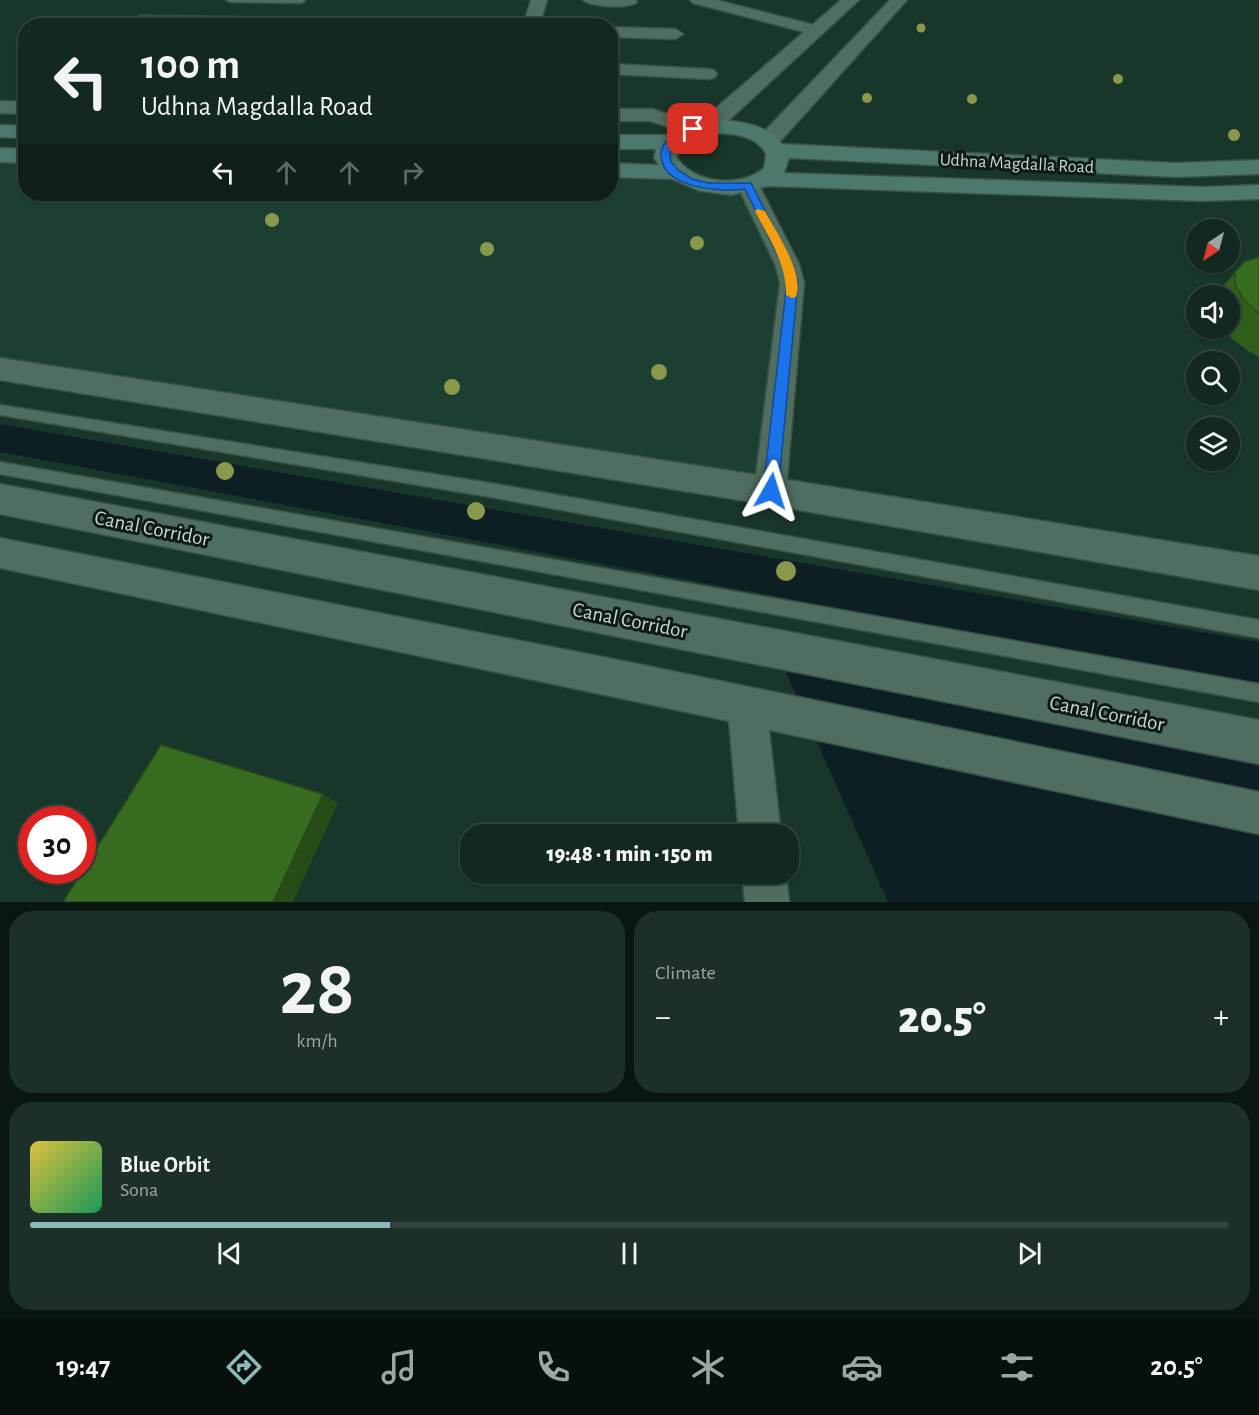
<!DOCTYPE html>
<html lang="en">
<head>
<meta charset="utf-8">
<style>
	:root { --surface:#132820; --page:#1c3029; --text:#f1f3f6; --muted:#9da6a5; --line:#32443e; --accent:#8bbbb9 }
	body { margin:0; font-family:"Alegreya Sans",sans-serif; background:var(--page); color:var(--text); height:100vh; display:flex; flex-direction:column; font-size:22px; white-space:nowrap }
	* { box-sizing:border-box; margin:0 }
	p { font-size:20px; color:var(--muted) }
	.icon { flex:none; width:33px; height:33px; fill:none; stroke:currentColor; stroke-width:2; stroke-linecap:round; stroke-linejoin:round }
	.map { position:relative; height:902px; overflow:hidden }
	.details { display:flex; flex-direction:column; gap:9px; padding:9px; background:#0a1612; flex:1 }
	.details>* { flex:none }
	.hud { position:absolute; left:18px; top:18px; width:600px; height:183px; border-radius:24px; box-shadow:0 2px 4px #0004,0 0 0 2px var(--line); background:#132820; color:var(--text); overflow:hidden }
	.needle { width:39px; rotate:216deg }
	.tools { position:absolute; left:1186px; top:219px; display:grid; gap:12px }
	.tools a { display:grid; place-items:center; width:54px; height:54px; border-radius:50%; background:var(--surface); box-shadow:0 2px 4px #0004,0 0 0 2px var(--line); font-size:30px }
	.speed { position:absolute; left:18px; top:806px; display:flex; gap:12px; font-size:30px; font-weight:700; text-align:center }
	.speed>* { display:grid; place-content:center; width:78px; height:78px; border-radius:50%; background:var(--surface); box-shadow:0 2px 4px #0004,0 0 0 2px var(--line); line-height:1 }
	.speed .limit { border:9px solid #d22; background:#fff; color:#111 }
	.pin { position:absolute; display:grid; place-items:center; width:51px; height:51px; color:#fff; margin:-26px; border-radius:12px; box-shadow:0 3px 9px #0006 }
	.me { position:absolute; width:66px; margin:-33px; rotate:6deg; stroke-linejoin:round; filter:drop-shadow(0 0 4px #0008) }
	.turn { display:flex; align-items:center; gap:21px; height:126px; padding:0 24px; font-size:27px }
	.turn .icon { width:78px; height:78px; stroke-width:2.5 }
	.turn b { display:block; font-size:42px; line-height:51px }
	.lanes { display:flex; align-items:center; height:57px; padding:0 24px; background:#0003; justify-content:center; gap:30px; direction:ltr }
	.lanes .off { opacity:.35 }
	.big { font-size:45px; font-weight:800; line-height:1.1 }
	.details .tile { flex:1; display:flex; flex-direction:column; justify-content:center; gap:9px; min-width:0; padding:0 21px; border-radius:24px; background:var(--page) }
	.details .dial { align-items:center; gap:0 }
	.dial b { font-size:78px; line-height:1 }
	.song { display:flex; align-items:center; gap:18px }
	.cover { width:72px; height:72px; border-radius:9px; background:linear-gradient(135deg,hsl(50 70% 55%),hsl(150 70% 35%)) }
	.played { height:6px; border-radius:3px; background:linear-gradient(90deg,var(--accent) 30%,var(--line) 30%) }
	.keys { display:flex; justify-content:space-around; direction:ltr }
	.heat { display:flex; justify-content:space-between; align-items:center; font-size:33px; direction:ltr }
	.details .tiles { flex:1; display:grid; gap:9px; grid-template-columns:1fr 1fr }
	.tile:last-child { grid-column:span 2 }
	.trip { position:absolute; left:460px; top:824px; width:339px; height:60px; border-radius:24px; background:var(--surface); box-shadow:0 2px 4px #0004,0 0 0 2px var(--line); font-weight:800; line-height:60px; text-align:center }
	.tab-bar { display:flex; height:96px; justify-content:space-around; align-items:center; background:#08100d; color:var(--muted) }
	.tab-bar .icon { width:42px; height:42px }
	.tab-bar .on { color:var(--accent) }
	.tab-bar b { font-size:27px; color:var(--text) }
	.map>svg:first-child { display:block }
</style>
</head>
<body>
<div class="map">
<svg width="1259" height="902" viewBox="0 0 1259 902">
	<rect width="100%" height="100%" fill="#19362a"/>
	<path fill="#1b4031" d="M0,158L25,159L26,194H610L611,173L671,174L743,189L785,281L763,481L0,367Z"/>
	<path fill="#0e1f24" d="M774,645L1259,751V902H888Z"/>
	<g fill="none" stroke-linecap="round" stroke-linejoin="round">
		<path fill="#0e1f24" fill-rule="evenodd" d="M0,424L1259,642V686L0,452Z"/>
		<defs>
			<g id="service">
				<path d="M226,0H304L305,1L301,3L230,2Z"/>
				<path d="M140,16L286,18L290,20L286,22L137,20L136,18Z"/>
				<path d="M0,405L496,484L1259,620V638L496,498L0,415Z"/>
				<path d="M0,462L1259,684V702L0,474Z"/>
			</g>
			<g id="minor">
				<path d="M531,0H547L539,26H523Z"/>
				<path d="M583,0H635L637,2C630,9 590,7 583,0Z"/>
				<path d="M690,0H716L822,27L824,30L816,35L693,3Z"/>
				<path d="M610,27L675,29L683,34L675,39L610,37Z"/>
				<path d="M610,64L708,69L714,70L717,74L714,78L708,79L610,74Z"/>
				<path d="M0,101L26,102V114L0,113Z"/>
				<path d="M610,109H652L700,125L703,129L700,133L693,135L650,121H610Z"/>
				<path d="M748,179L756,180L759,185L799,264L804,283L786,491L781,500L770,504L759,500L754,491L780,283L775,264L737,185L740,180Z"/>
				<path d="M0,538L633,663L1259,792V834L769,730L781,834H739L729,721L0,568Z"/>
				<path d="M742,873H786L789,902H745Z"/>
			</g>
			<g id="tertiary">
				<path d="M841,0H859L716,132L708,133L700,132L697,127L700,122Z"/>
				<path d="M890,0H907L776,146L768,148L760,146L757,141L760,136Z"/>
				<path d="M0,358L770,477L1259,556V590L770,505L0,380Z"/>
				<path d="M0,484L1259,720V764L0,514Z"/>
			</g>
			<g id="secondary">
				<path d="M717,120C740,121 767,124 782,144L1176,163L1259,160V174L1176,177L789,158L784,173L1202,187L1259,185V199L1202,201L768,186L731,195L700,191L672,179L610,177V163L659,165L654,158L656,149H610V135H667L673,130ZM709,133C729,133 756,134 766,154L764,168C741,188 695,184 677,158L678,148L688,139Z"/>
				<path d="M0,125L26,126V138L0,137Z"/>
				<path d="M0,148L26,149V163L0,162Z"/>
			</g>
		</defs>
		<use href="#service" stroke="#385147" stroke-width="3"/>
		<use href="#minor" stroke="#385147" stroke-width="3"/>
		<use href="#tertiary" stroke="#385147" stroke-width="3"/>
		<use href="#secondary" stroke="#385147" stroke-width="3"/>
		<use href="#service" fill="#506e60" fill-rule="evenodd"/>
		<use href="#minor" fill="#506e60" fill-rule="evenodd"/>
		<use href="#tertiary" fill="#506e60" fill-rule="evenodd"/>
		<use href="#secondary" fill="#4d786d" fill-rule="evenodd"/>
	</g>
	<g fill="#89984c">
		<circle cx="921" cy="28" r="4.5"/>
		<circle cx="1118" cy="79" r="5"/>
		<circle cx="867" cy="98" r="5"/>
		<circle cx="972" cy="99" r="5"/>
		<circle cx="1234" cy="135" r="6"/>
		<circle cx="272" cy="220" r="7"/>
		<circle cx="697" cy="243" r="7"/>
		<circle cx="487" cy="249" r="7"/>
		<circle cx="659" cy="372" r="8"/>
		<circle cx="452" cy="387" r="8"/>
		<circle cx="225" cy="471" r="9"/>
		<circle cx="476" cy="511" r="9"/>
		<circle cx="786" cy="571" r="10"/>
	</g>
	<path fill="#305e1c" d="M1259,257V357L1250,352L1231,338L1222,328H1230V296H1215L1244,262Z"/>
	<path fill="#274c17" d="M323,794L338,803L293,902H273Z"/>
	<g fill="#386d21" stroke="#274c17" stroke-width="1.5">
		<path d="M1259,257V314L1242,297L1235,284V272L1244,262Z"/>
		<path d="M161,745L323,794L273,902H63Z"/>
	</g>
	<path fill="#1a73e8" stroke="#114b97" stroke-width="1.5" d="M690,127L697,129L674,143L670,152L671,162L678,170L692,179L708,183H751L792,264L798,282L778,491L776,495H766L763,491L787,282L782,264L745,189C721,192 662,189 661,155C661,149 664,142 669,139C675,134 683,131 690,127Z"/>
	<path fill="#f59e0b" d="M757,209L765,211C776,232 805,274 796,297L792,298L786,295C787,264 768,237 755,211Z"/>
	<g text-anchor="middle" stroke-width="6" stroke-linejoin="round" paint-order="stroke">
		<g font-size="18" fill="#c6d7cf" stroke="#0e1a15">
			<text transform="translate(1017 163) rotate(3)" y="6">Udhna Magdalla Road</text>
		</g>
		<g font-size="21" fill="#c6d7cf" stroke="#0e1a15">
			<text transform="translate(152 528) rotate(11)" y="7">Canal Corridor</text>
			<text transform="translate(630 620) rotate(11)" y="7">Canal Corridor</text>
			<text transform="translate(1107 713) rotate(11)" y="7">Canal Corridor</text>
		</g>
	</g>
</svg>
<div class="tools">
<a><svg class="needle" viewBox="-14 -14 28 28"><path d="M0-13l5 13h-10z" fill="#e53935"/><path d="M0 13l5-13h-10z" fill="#9da6a5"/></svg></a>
<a><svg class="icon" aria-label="sound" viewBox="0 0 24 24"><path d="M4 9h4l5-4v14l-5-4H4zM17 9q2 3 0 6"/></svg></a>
<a><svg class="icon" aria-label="search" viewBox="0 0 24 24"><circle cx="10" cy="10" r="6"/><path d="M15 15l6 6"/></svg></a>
<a><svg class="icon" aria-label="layers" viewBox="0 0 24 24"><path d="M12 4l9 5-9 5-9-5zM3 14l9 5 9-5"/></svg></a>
</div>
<div class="speed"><div class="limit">30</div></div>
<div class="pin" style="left:693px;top:129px;background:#d93025"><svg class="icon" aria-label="arrive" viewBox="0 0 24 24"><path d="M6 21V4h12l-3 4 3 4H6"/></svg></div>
<svg class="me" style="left:771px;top:491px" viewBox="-20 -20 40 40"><path d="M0-17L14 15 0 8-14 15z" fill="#1a73e8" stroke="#fff" stroke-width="4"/></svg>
<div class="trip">19:48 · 1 min · 150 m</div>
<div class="hud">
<div class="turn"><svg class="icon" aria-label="left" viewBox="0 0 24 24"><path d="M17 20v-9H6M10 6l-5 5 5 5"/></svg><div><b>100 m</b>Udhna Magdalla Road</div></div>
<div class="lanes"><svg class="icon" aria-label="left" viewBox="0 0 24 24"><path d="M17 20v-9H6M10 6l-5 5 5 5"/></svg><svg class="icon off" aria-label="ahead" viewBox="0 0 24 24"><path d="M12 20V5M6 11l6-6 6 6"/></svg><svg class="icon off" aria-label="ahead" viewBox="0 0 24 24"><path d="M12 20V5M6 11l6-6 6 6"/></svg><svg class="icon off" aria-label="right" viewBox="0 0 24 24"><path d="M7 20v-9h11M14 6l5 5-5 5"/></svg></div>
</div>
</div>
<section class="details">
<div class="tiles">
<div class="tile dial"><b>28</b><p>km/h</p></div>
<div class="tile"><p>Climate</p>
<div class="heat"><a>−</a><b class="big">20.5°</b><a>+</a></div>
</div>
<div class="tile">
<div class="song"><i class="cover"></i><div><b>Blue Orbit</b><p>Sona</p></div></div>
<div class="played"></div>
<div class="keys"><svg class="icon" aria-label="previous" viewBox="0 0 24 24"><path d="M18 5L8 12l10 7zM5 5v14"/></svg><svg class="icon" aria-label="pause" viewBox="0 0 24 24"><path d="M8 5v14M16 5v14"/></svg><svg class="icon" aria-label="next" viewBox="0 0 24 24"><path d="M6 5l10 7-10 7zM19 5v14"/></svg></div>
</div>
</div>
</section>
<nav class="tab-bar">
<b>19:47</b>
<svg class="icon on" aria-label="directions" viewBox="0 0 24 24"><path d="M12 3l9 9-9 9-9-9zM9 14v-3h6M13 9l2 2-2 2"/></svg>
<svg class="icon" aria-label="music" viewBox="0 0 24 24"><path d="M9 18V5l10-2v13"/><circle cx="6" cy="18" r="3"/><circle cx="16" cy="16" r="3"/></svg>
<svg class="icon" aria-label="phone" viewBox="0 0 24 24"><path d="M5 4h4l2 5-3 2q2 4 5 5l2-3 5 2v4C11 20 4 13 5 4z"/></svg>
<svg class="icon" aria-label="climate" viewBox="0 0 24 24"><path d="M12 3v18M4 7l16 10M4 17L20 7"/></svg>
<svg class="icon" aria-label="car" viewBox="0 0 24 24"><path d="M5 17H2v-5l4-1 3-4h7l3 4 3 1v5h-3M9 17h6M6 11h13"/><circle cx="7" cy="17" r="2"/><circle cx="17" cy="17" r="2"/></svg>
<svg class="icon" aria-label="filters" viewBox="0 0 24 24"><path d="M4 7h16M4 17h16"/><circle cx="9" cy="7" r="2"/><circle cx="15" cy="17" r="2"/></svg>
<b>20.5°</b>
</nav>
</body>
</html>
